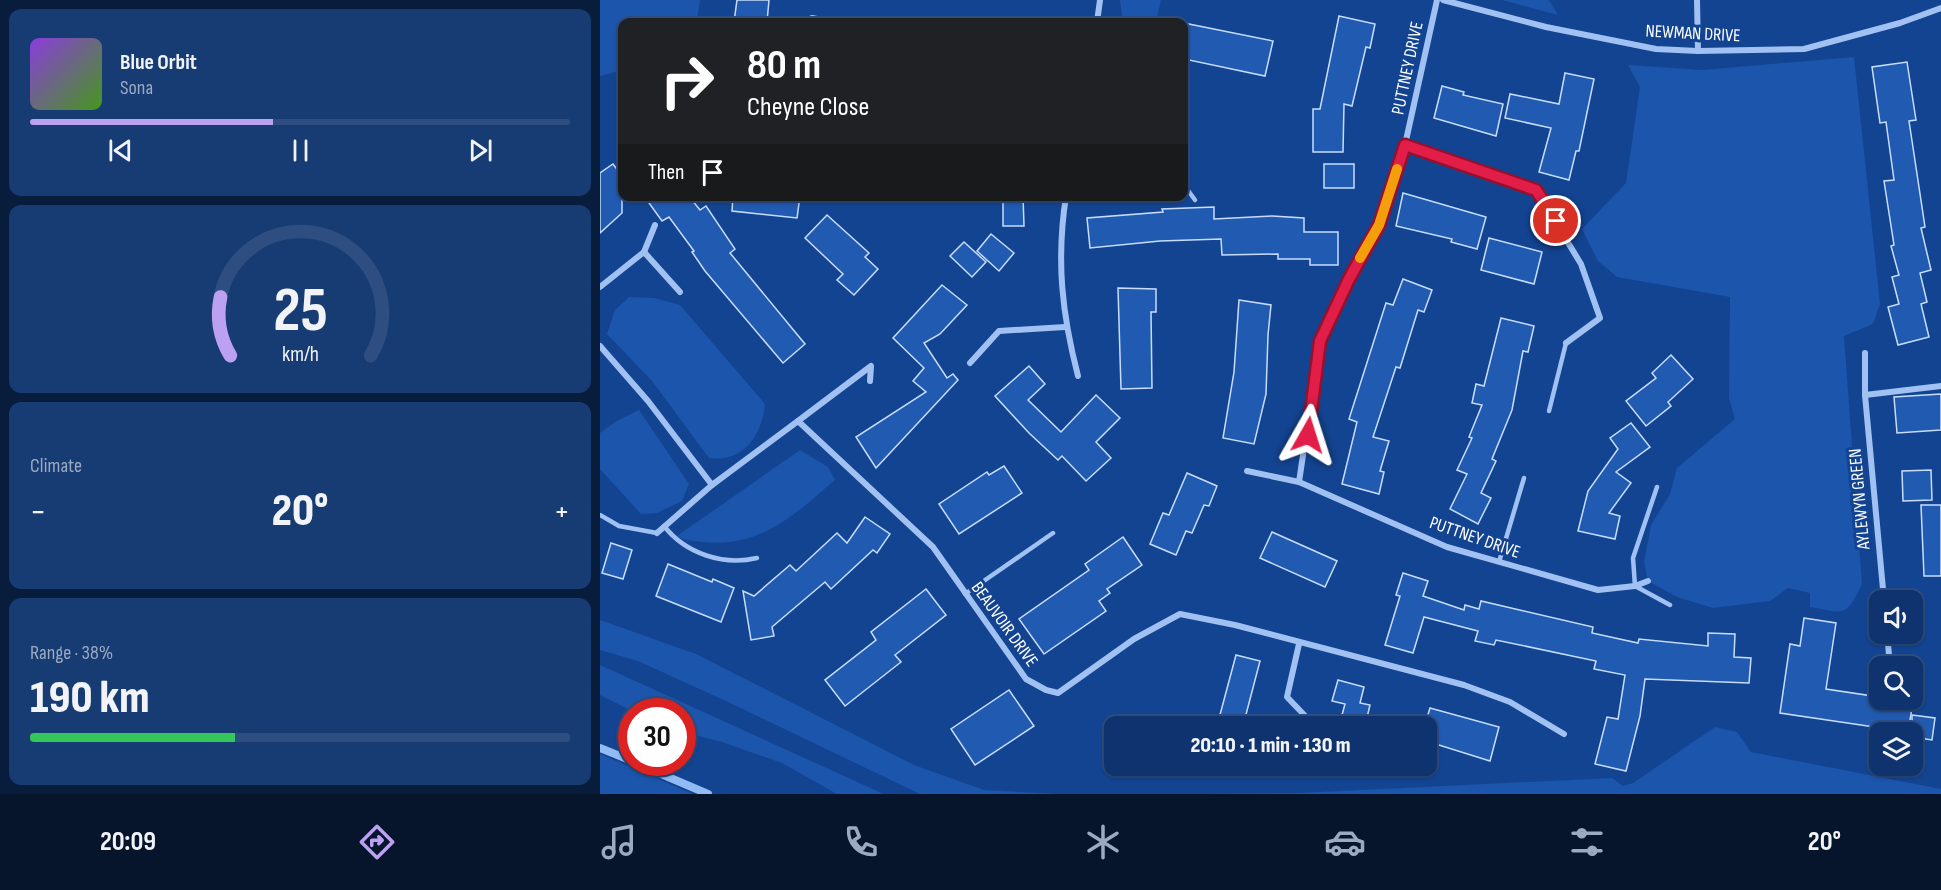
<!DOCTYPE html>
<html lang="en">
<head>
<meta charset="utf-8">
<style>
	:root { --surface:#0e336e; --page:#173b73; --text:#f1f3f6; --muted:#9baac2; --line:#2e4e81; --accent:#bca0f2 }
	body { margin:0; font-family:"Sofia Sans Condensed",sans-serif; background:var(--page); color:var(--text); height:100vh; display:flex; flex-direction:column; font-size:22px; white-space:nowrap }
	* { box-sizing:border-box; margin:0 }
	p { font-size:20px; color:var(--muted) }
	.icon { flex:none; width:33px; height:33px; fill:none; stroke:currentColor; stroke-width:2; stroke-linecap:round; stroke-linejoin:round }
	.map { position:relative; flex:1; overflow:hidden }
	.details { display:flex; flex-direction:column; gap:9px; padding:9px; background:#081c3c; width:600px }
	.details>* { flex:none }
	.top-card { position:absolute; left:18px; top:18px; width:570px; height:183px; border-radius:12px; box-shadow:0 2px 4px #0004,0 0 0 2px var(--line); background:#202124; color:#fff; overflow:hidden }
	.fabs { position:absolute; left:1269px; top:590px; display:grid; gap:12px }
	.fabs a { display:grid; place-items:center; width:54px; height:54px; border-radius:12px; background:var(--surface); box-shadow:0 2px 4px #0004,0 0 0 2px var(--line); font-size:30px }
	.speed { position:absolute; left:18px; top:698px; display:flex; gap:12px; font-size:30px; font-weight:700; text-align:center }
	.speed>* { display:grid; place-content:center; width:78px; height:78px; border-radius:50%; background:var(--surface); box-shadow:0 2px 4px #0004,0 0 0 2px var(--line); line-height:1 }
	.speed .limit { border:9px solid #d22; background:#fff; color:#111 }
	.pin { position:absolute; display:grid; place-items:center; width:51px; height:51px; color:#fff; margin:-26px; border:3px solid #fff; border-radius:50%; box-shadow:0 2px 6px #0007 }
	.me { position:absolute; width:66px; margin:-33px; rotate:6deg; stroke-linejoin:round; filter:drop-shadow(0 0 4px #0008) }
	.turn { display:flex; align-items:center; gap:21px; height:126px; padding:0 30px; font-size:27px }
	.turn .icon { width:78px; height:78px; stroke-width:2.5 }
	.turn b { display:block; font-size:42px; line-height:51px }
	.then { display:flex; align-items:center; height:57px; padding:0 30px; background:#0003; gap:12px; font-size:22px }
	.big { font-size:45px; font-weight:800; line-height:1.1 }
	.details .widget { flex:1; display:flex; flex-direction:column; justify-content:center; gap:9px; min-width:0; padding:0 21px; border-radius:12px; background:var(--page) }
	.details .dial { align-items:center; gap:0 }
	.dial svg { height:156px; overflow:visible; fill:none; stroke:var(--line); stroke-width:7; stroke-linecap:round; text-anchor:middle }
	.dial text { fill:var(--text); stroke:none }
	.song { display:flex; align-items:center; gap:18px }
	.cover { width:72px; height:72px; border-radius:9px; background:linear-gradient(135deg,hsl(270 70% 55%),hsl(100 70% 35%)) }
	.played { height:6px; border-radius:3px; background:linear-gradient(90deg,var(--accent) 45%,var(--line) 45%) }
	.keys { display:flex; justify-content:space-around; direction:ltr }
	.heat { display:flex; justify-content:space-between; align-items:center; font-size:33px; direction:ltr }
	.charge { height:9px; border-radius:4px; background:linear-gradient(90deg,#34c759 38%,var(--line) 0) }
	.trip { position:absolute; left:504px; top:716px; width:333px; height:60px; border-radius:12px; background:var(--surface); box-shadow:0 2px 4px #0004,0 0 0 2px var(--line); font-weight:800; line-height:60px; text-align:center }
	.tab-bar { display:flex; height:96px; justify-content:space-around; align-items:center; background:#06142c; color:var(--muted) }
	.tab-bar .icon { width:42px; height:42px }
	.tab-bar .active { color:var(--accent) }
	.tab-bar b { font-size:27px; color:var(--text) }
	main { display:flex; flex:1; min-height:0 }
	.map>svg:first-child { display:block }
</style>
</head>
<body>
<main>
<section class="details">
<div class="widget">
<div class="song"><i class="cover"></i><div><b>Blue Orbit</b><p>Sona</p></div></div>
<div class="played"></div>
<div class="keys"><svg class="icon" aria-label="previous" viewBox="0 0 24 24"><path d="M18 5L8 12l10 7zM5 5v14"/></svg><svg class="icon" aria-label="pause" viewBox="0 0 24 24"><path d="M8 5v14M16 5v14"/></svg><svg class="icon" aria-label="next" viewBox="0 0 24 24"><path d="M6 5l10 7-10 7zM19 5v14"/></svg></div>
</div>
<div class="widget dial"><svg viewBox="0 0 100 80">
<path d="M14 69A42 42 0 1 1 86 69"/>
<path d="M14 69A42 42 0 0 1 9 39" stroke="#bca0f2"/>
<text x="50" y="56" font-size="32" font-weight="700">25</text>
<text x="50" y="72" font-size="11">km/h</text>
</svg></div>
<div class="widget"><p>Climate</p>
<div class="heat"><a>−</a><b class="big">20°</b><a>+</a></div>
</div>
<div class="widget"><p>Range · 38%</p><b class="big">190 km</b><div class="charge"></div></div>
</section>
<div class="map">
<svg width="1341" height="794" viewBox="0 0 1341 794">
	<rect width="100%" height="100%" fill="#134492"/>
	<g fill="#1b55ac">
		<path d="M0,0H100L97,20L93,22H22V70L0,76Z"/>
		<path d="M520,0H561L556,22H523Z"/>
		<path d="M902,0H949L958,15Z"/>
		<path d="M1254,57L1280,304L1273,324L1244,336L1262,584C1246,618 1245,613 1210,607V593L1188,588L1170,601L1113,608L1077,597L1048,581L1044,562L1051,525L1070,494L1077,468L1135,419L1129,399L1130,297L1017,277L998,261L982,229L1026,183L1040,87L1028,65L1102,70Z"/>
		<path d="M29,297L54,298L80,305L165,404C162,435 144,463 109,458L52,381L7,334L15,310Z"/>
		<path d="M39,410L89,484L82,501L57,513L41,514L0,469V433L17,421Z"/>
		<path d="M200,450L228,467L235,480C194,515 161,548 104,542C95,541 85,541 77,536Z"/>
		<path d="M0,620L96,654L314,765L384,790L458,794H320L128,702L38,661L0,650Z"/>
		<path d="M0,665L275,790L283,794H237L182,763L122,742L83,732L82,711H32L0,695Z"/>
		<path d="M1115,727L1137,732L1151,752L1341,789V794H586L699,793L1012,778L1023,786L1033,783Z"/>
		<path d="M0,754L93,794H0Z"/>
	</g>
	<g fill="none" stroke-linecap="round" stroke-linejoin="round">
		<g stroke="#92bbf5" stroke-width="8">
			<path d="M0,748L32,761"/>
			<path d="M33,762L108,794"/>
		</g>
	</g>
	<g fill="#215ab1" stroke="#c8ddfd" stroke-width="1.5">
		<path d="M137,0H169L167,22H134Z"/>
		<path d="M739,16L775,24L770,48L766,47L752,106L744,104L743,152H713V109H720Z"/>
		<path d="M584,23L673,41L665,76L584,59Z"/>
		<path d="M1307,62L1316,120L1309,121L1325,227L1321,228L1331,270L1320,273L1327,302L1321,304L1329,337L1298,345L1288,307L1299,304L1292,277L1299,275L1291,246L1294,245L1284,181L1294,180L1286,122L1280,123L1272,67Z"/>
		<path d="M965,73L994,79L979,151H976L969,180L939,172L951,128L905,118L910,94L959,104Z"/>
		<path d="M842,86L864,92L863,95L903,104L896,136L834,118Z"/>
		<path d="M13,164L22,176V213L0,233V173Z"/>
		<rect x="724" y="164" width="30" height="24"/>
		<path d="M803,193L886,217L877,249L851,242L852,239L796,226Z"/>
		<path d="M44,196H97L92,200L100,210L106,206L135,249L130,253L205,344L183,363L105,271L92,252L94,251L69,217L62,221Z"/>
		<path d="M133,196H200L197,218L132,211Z"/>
		<path d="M403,196H423L424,226H403Z"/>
		<path d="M614,207V219L672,216L704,218V232H738V265H710V259H678V254L622,255L621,239L560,241L490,248L487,218L563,212L562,209Z"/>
		<path d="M227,215L269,253L265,257L278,269L254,295L237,280L243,274L205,238Z"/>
		<path d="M391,234L414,253L399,271L377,251Z"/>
		<path d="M889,238L942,252L934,284L881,270Z"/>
		<path d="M364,242L386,262L372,277L350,256Z"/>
		<path d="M803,279L832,290L824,312L818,310L800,368L796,367L773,437L789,441L780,471L784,472L779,494L742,484L757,422L749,419L786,303L793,305Z"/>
		<path d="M342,285L367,305L340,334L324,343L347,378L353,374L358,380L276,468L256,437L326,392L313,381L324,368L293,338Z"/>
		<path d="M518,288L556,289V312H551L552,388L521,389Z"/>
		<path d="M639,300L671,305L668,335L666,394L654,444L623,438L634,372Z"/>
		<path d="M901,318L934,326L928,352L923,351L912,410L892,459L896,461L881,493L891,498L878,524L850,509L867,474L857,470L872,438L869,437L882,405L872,403L876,384L884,386Z"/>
		<path d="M1071,355L1093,379L1068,402L1071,406L1046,426L1026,401L1056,378L1052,373Z"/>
		<path d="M429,366L445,384L428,400L461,432L496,395L520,418L496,442L511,458L486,481L462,456L458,460L429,433L395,396Z"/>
		<path d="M1341,394V430L1297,433L1294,397Z"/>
		<path d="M1031,423L1050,447L1016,472L1031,483L1009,513L1020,516L1015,539L978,531L988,491L1018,449L1010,438Z"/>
		<path d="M404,466L422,493L359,534L339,504L387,472L389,475Z"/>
		<path d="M1331,470L1332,500L1303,501L1302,471Z"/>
		<path d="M587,473L617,486L609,506L604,505L592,533L586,531L576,555L550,544L563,513L569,515Z"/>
		<path d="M1321,505H1341V576H1324Z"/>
		<path d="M265,517L290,534L277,553L273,550L231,589L225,582L172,627L174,636L151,640L143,591L154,596L190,565L196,571L237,533L247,543Z"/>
		<path d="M672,532L737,561L725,587L660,558Z"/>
		<path d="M523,537L542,565L507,589L510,593L499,601L506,611L444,654L419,619L489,570L485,564Z"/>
		<path d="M11,543L32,550L23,579L2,573Z"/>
		<path d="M68,564L112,582L113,579L134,588L121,622L56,596Z"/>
		<path d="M803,573L828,581L823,596L864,610L865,605L879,609L881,601L993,627L992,633L1038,643L1039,639L1108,646V633L1135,634L1134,657L1151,658L1149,683L1045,679L1040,716L1026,771L995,764L1007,717L1018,719L1025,675L994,669L996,661L896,640L894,645L875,641L878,631L824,617L813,653L785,645L800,596L796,595Z"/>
		<path d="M326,589L346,615L295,655L301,662L245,706L225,680L276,640L271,632Z"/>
		<path d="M1204,618L1236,623L1226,689L1313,702L1308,732L1180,713L1190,644L1200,646Z"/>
		<path d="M636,655L660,661L643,726H617Z"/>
		<path d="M738,680L764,687L760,703L770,705L765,726H739L745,704L732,701Z"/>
		<path d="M409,690L434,726L375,765L351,729Z"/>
		<path d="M830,708L899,727L890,761L826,741V721Z"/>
		<path d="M1312,715L1335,718L1332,740L1312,737Z"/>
	</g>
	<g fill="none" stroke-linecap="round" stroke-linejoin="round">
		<g stroke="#a1c1f2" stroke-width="4.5">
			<path d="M584,185L595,200"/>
			<path d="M949,411L966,343"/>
			<path d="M1057,487L1033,558L1035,586L1070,605"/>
			<path d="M0,515L19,526L57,533"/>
			<path d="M64,526C86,554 124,566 157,558"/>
			<path d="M899,562L924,478"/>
			<path d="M365,594L453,533"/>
		</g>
		<g stroke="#a1c1f2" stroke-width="6">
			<path d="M843,0L946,27L1056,49L1098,51L1204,49L1300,23L1341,8"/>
			<path d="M1097,0L1098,51"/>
			<path d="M212,18L232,22"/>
			<path d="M497,22L500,0"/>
			<path d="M805,145L936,190L981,264L1000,318L966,343"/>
			<path d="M466,196C456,261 462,314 478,376"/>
			<path d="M44,252L80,292"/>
			<path d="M0,287L44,252L55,225"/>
			<path d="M0,346L48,401L112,485L198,421L333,547L426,679L446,690L458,693L534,639L580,614L635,625L864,685L910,702L964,734"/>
			<path d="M1265,353V395L1341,386"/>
			<path d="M370,363L399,331L465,327"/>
			<path d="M1265,395L1284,600"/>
			<path d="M198,421L271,366L270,381"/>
			<path d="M647,471L699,482L847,547L998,590L1035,586L1048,581"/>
			<path d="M699,482L720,341L749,279L779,225L805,145L837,0"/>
			<path d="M57,533L112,485"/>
			<path d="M1287,633L1290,666"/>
			<path d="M699,644L687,697L710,721"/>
		</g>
	</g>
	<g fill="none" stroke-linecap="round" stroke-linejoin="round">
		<defs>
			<path id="route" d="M708,435L720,341L749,279L779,225L805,145L936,190L956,221"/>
		</defs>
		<use href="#route" stroke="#92132f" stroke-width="15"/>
		<use href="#route" stroke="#e11d48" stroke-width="10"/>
		<path stroke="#f59e0b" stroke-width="10" d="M760,258L779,225L797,169"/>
	</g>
	<g text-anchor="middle" stroke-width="6" stroke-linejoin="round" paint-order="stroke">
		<g font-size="18" fill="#fff" stroke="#134492">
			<text transform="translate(1093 33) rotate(3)" y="6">NEWMAN DRIVE</text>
			<text transform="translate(807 68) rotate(-78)" y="6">PUTTNEY DRIVE</text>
			<text transform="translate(1259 499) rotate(-95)" y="6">AYLEWYN GREEN</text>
			<text transform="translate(875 537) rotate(19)" y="6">PUTTNEY DRIVE</text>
			<text transform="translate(405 624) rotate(54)" y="6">BEAUVOIR DRIVE</text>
		</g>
	</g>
</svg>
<div class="fabs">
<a><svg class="icon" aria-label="sound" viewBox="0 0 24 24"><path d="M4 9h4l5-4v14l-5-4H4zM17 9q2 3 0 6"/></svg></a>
<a><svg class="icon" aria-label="search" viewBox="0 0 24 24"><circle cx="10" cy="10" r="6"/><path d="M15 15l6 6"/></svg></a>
<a><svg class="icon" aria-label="layers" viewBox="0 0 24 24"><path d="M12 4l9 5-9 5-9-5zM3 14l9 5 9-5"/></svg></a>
</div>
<div class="speed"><div class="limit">30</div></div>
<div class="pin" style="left:956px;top:221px;background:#d93025"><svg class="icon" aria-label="arrive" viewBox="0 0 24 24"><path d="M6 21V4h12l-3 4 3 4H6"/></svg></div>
<svg class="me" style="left:708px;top:435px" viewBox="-20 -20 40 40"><path d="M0-17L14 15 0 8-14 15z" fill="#e11d48" stroke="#fff" stroke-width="4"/></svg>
<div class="trip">20:10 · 1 min · 130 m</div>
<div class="top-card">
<div class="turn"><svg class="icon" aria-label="right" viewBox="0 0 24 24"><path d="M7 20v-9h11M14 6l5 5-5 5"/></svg><div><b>80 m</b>Cheyne Close</div></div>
<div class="then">Then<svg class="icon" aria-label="arrive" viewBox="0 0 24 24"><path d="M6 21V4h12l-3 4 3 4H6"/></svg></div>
</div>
</div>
</main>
<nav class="tab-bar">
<b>20:09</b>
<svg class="icon active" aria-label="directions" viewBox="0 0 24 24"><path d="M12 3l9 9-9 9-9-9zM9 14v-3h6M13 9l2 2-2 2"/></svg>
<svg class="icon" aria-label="music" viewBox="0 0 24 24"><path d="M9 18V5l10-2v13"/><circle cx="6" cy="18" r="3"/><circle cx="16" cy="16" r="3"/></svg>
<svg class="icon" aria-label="phone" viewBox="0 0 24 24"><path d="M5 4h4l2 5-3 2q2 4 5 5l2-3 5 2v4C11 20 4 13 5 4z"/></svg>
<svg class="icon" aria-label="climate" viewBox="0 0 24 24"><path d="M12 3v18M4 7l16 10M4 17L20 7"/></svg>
<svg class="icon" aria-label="car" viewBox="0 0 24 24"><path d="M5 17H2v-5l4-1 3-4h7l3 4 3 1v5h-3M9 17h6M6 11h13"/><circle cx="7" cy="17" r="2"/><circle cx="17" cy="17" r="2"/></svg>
<svg class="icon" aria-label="filters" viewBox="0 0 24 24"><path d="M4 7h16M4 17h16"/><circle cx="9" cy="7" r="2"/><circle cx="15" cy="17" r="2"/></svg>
<b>20°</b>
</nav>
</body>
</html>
